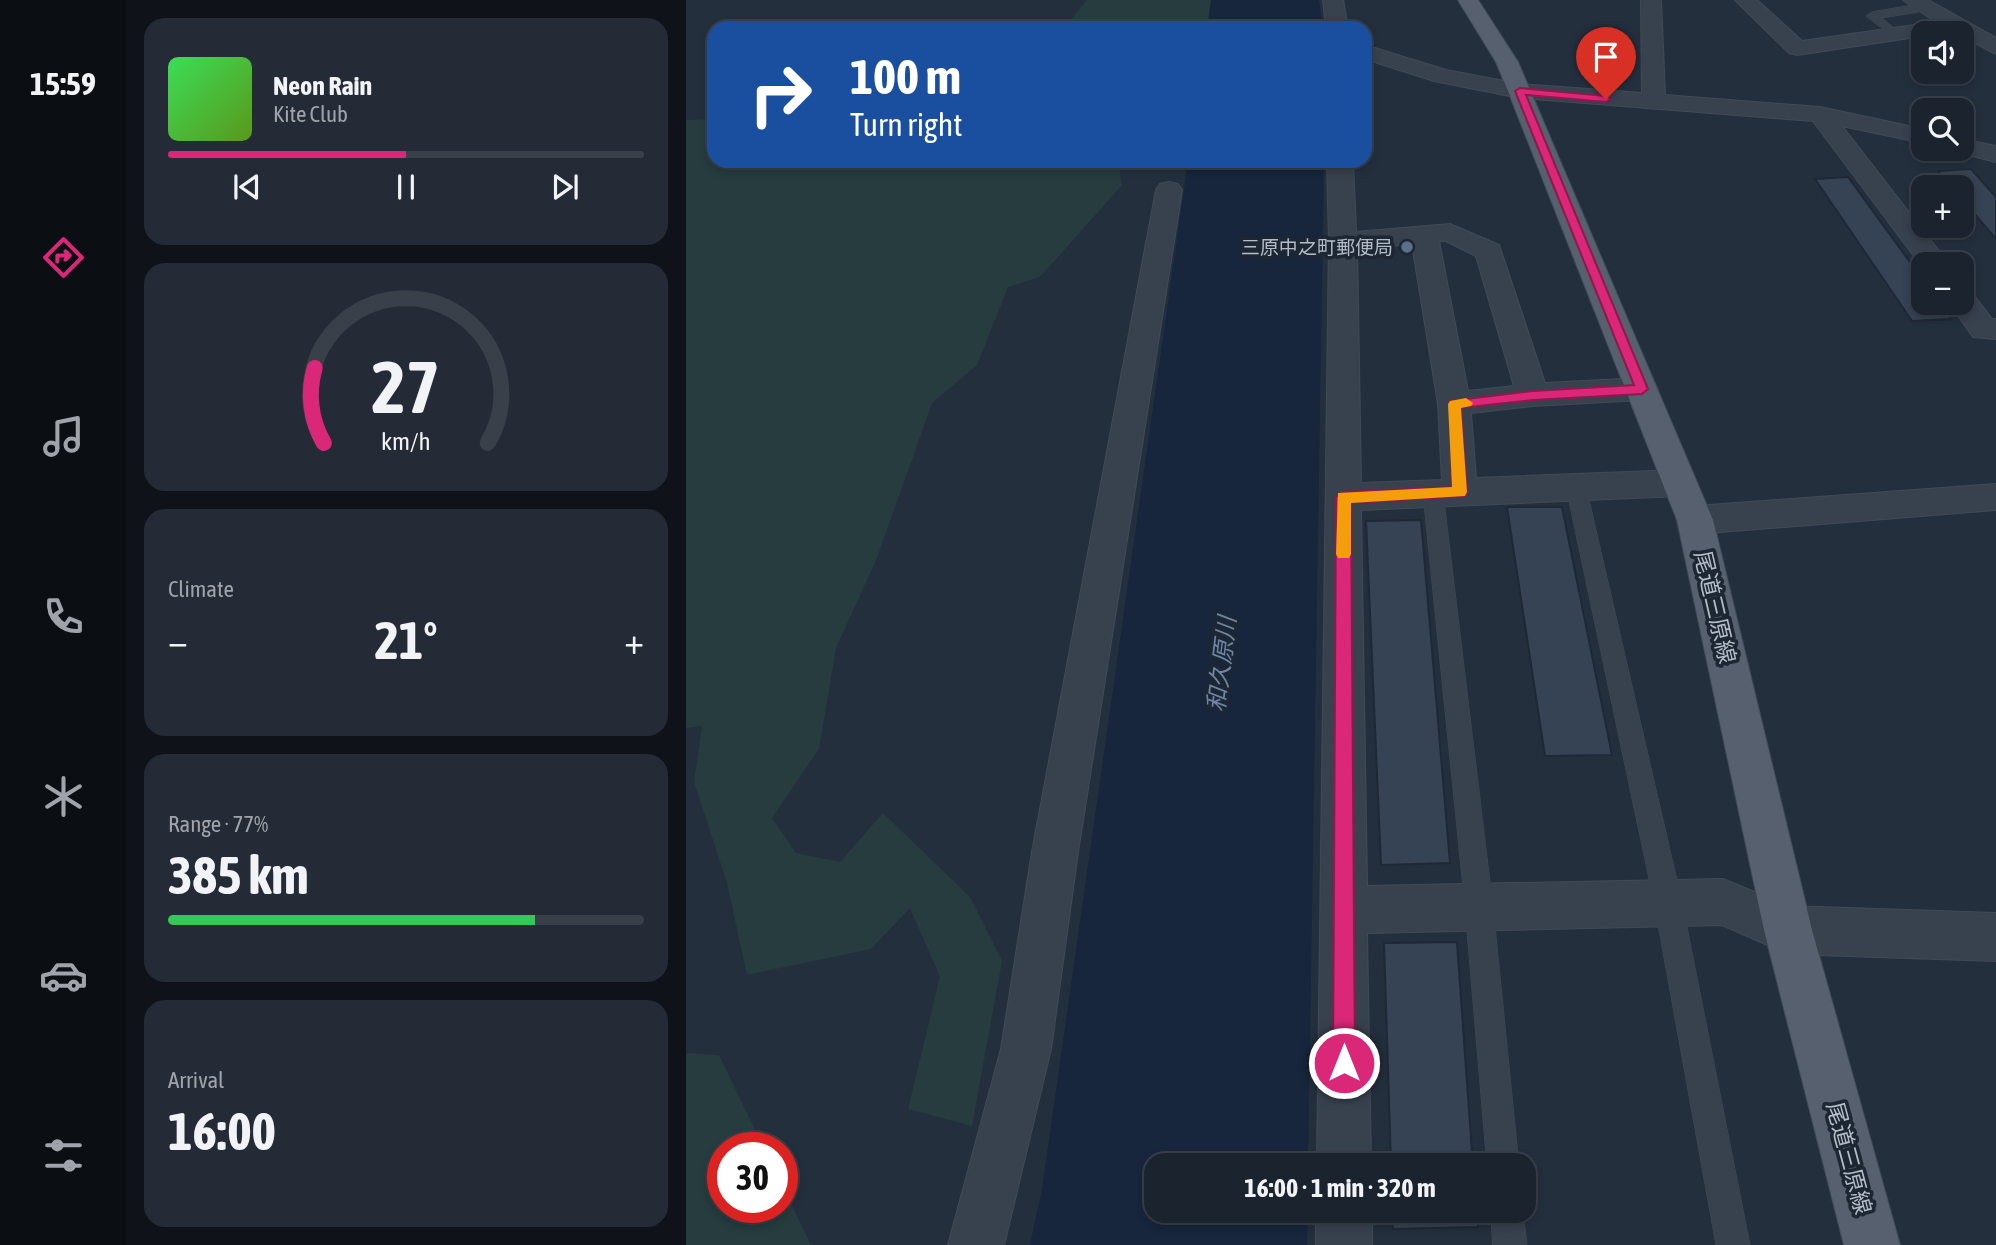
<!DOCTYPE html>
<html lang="en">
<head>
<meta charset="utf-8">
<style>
	:root { --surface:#1b232e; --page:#242b36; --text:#f1f3f6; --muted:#a0a4aa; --line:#39404a; --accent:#db2777 }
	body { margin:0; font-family:"Asap Condensed","Noto Sans JP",sans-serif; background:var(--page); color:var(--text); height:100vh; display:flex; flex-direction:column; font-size:26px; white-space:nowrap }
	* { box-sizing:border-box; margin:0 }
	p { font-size:23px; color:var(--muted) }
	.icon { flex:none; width:38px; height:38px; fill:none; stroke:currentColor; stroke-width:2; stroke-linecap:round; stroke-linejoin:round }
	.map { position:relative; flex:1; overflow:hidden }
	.drawer { display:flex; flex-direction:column; gap:18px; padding:18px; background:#0f1319; width:560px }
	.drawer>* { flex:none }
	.guide { position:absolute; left:21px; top:21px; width:665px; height:147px; border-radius:21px; box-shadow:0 4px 10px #0003,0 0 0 2px var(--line); background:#1a4fa0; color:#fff; overflow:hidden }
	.fabs { position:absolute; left:1225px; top:21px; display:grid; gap:14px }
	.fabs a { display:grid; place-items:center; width:63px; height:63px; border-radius:14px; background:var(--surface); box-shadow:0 4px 10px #0003,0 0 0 2px var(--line); font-size:35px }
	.speed { position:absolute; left:21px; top:1132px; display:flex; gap:14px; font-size:35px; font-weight:700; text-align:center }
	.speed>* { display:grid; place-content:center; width:91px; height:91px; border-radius:50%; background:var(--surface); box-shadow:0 4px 10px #0003,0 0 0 2px var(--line); line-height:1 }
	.speed .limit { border:10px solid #d22; background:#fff; color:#111 }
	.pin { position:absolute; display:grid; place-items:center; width:60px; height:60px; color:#fff; margin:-72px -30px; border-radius:50% 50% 50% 0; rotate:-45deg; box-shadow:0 0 7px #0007 }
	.pin .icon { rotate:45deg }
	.me { position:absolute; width:77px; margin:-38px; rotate:0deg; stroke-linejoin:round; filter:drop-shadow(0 0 5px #0008) }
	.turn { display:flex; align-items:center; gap:24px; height:147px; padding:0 28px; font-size:32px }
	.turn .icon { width:91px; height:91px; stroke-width:2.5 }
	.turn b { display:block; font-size:49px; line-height:60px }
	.big { font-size:52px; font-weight:700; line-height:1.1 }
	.drawer .card { flex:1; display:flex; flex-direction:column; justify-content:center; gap:10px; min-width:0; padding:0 24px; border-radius:21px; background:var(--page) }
	.drawer .dial { align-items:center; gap:0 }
	.dial svg { height:182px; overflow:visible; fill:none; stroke:var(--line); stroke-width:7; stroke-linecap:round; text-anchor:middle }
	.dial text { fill:var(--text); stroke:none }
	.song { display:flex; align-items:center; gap:21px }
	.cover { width:84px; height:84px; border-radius:10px; background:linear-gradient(135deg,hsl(130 70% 55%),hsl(90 70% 35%)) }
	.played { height:7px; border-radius:4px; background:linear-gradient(90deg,var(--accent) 50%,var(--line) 50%) }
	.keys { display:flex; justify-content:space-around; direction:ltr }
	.heat { display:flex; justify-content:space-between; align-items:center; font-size:38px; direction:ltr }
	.charge { height:10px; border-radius:5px; background:linear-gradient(90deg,#34c759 77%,var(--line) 0) }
	.trip { position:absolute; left:458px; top:1153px; width:392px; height:70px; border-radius:21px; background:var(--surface); box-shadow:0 4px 10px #0003,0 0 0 2px var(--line); font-weight:700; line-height:70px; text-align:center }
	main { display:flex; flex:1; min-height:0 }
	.menu { display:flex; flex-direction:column; width:126px; justify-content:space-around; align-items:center; background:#0b0e12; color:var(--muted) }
	.menu .icon { width:49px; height:49px }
	.menu .selected { color:var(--accent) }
	.menu b { font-size:32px; color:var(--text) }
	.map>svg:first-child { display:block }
</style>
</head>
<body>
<main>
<nav class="menu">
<b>15:59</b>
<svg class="icon selected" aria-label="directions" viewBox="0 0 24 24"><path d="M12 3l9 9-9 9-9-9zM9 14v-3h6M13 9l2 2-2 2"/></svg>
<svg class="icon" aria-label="music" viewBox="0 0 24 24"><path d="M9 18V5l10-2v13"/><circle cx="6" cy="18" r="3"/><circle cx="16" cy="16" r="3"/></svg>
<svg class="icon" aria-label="phone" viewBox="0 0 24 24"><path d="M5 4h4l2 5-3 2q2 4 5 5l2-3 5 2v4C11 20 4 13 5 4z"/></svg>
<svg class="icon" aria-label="climate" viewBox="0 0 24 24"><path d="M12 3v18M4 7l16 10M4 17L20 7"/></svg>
<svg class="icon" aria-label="car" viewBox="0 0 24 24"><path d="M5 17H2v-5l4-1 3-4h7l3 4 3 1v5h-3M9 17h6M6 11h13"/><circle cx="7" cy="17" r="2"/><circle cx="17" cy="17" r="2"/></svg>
<svg class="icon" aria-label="filters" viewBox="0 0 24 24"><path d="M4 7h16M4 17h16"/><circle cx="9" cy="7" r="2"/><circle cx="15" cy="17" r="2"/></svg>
</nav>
<section class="drawer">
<div class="card">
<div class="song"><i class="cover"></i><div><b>Neon Rain</b><p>Kite Club</p></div></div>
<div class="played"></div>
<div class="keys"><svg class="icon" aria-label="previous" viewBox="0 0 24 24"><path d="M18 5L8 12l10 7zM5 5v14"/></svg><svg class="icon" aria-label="pause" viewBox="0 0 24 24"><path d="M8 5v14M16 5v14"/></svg><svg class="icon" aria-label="next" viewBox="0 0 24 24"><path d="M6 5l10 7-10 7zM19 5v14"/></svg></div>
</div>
<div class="card dial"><svg viewBox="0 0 100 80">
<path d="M14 69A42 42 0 1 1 86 69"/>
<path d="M14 69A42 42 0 0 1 10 36" stroke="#db2777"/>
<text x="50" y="56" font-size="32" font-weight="700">27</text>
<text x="50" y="72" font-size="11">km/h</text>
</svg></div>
<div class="card"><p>Climate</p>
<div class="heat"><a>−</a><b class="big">21°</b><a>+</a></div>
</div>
<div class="card"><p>Range · 77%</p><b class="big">385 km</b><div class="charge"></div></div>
<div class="card"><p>Arrival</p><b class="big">16:00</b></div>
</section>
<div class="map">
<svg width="1310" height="1245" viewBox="0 0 1310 1245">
	<rect width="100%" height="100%" fill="#242f3e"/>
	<g fill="#263c3f">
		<path d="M401,0H528L521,28H378Z"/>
		<path d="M28,119V161H432L436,185L354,277L322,287L291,365L246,403L191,558L150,648L133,749L86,818L110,853L154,862L197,813L284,897L316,961L286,1126L222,1109L254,977L224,908L185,949L61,975L41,883L8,782L16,726L0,728V120Z"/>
		<path d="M0,1053L33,1055L78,1148H37V1208H96V1185L125,1245H0Z"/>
	</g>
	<g fill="#17263c">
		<path d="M525,0H633L637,28H521Z"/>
		<path d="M502,161H638L622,1165L471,1166V1211H622L621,1245H344L356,1189Z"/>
	</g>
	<g fill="#364354" stroke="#1f2835" stroke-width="2">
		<path d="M1285,169L1310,197V239L1276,199V187H1266L1252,171Z"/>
		<path d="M1162,177L1237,280V303H1253L1265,319L1226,321L1129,179Z"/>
		<path d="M821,507H876L926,755L859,756Z"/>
		<path d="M735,520L764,863L695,865L680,521Z"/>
		<path d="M771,942L787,1166H705L698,943Z"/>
		<path d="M706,1211H791L792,1227L707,1229Z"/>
	</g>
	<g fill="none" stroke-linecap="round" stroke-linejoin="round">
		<defs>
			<g id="lane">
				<path d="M1240,3L1244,4V10L1196,18L1215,34L1209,38L1180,16L1186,12Z"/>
				<path d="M890,479L897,482L900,487L996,902L1064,1245H1030L968,902L880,487L883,482Z"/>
				<path d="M747,485L754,487L757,493L807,907L833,1166H801L779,907L737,493L740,487Z"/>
				<path d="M805,1211H837L841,1245H807Z"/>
			</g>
			<g id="street">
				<path d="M637,0H657L662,28H640Z"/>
				<path d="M955,0H975L979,95L1134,107L1237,129V143L1156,126L1263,264H1237V268L1127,121L834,98L748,81L679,59V45L760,70L834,84L956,93Z"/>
				<path d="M1049,0H1071L1116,41L1250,22L1217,0H1242L1310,38V54L1276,36V33H1237V36L1111,55L1103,53Z"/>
				<path d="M1276,139L1310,146V162L1267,151L1265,149H1276Z"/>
				<path d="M641,161H667L670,232L764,224L813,245L859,383L956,378L967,381L972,389L967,397L956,400L847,406L785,413L790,478L994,470L1006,474L1011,483L1006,492L994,496L675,510L681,886L1037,879L1102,906L1310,913V961L1102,954L1036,925L681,933L685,1166H631L643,242ZM753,241H760L790,256L828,386L782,391ZM726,244L752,404L756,480L675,483L671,249Z"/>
				<path d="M483,182L492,184L496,190L392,852L365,1049L318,1245H262L315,1049L346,852L470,190L474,184Z"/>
				<path d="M1276,291L1286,293L1306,319H1310V339L1287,337L1266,307L1263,303H1276Z"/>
				<path d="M1310,484V510L1009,534L996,530L991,520L996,510L1009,506Z"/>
				<rect x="630" y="1211" width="56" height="34"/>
			</g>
			<path id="primary" d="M772,0H792L832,62L1027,520L1126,930L1214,1245H1158L1078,930L991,520L822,91L810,62Z"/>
		</defs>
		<use href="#lane" stroke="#414a57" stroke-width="1"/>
		<use href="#street" stroke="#414a57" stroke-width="2"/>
		<use href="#primary" stroke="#414a57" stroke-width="2"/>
		<use href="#lane" fill="#38414e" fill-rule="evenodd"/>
		<use href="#street" fill="#38414e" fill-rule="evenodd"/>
		<use href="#primary" fill="#56606e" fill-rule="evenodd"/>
	</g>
	<path fill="#db2777" stroke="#8e194d" stroke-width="2" d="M834,88L920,96L925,99L920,102L840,95L962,389L956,394L847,400L775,408L781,492L779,496L665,503L669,1063L665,1071L658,1074L651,1071L647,1063L650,497L657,492L766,487L764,401L847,391L948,385L829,91Z"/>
	<path fill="#f59e0b" d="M780,398L787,403L785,406L775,408L781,492L779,496L665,503V554L663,558H652L650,554L652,493L766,487L762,404L764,401Z"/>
	<circle fill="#5c6f8a" stroke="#1d2633" stroke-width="2.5" cx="721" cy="247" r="7"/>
	<g text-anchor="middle" stroke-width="7" stroke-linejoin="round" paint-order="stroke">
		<g font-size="19" fill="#b4bcc9" stroke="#1d2633" text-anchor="end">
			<text x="707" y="254">三原中之町郵便局</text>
		</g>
		<g font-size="23" fill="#b4bcc9" stroke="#1d2633">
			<text transform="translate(1029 607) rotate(77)" y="8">尾道三原線</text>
			<text transform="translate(1163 1158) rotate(75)" y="8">尾道三原線</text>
		</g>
		<g font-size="24" font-style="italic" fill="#6d86a8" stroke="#1d2633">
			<text transform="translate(536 664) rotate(-83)" y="8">和久原川</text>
		</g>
	</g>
</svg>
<div class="fabs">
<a><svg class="icon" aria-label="sound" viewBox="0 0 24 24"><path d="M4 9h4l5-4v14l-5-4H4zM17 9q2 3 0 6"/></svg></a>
<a><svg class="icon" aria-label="search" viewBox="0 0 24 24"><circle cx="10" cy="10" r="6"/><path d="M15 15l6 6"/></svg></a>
<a>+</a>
<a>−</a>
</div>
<div class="speed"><div class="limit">30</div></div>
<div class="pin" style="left:920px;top:99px;background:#d93025"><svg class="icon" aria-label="arrive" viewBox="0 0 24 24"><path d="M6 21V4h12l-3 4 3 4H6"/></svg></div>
<svg class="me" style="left:658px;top:1063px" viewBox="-20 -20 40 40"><circle r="17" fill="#db2777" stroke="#fff" stroke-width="3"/><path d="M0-11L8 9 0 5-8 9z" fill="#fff"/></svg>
<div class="trip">16:00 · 1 min · 320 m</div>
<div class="guide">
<div class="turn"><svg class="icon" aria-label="right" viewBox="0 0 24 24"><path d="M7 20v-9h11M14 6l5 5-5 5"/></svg><div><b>100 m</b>Turn right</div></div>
</div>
</div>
</main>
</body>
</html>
